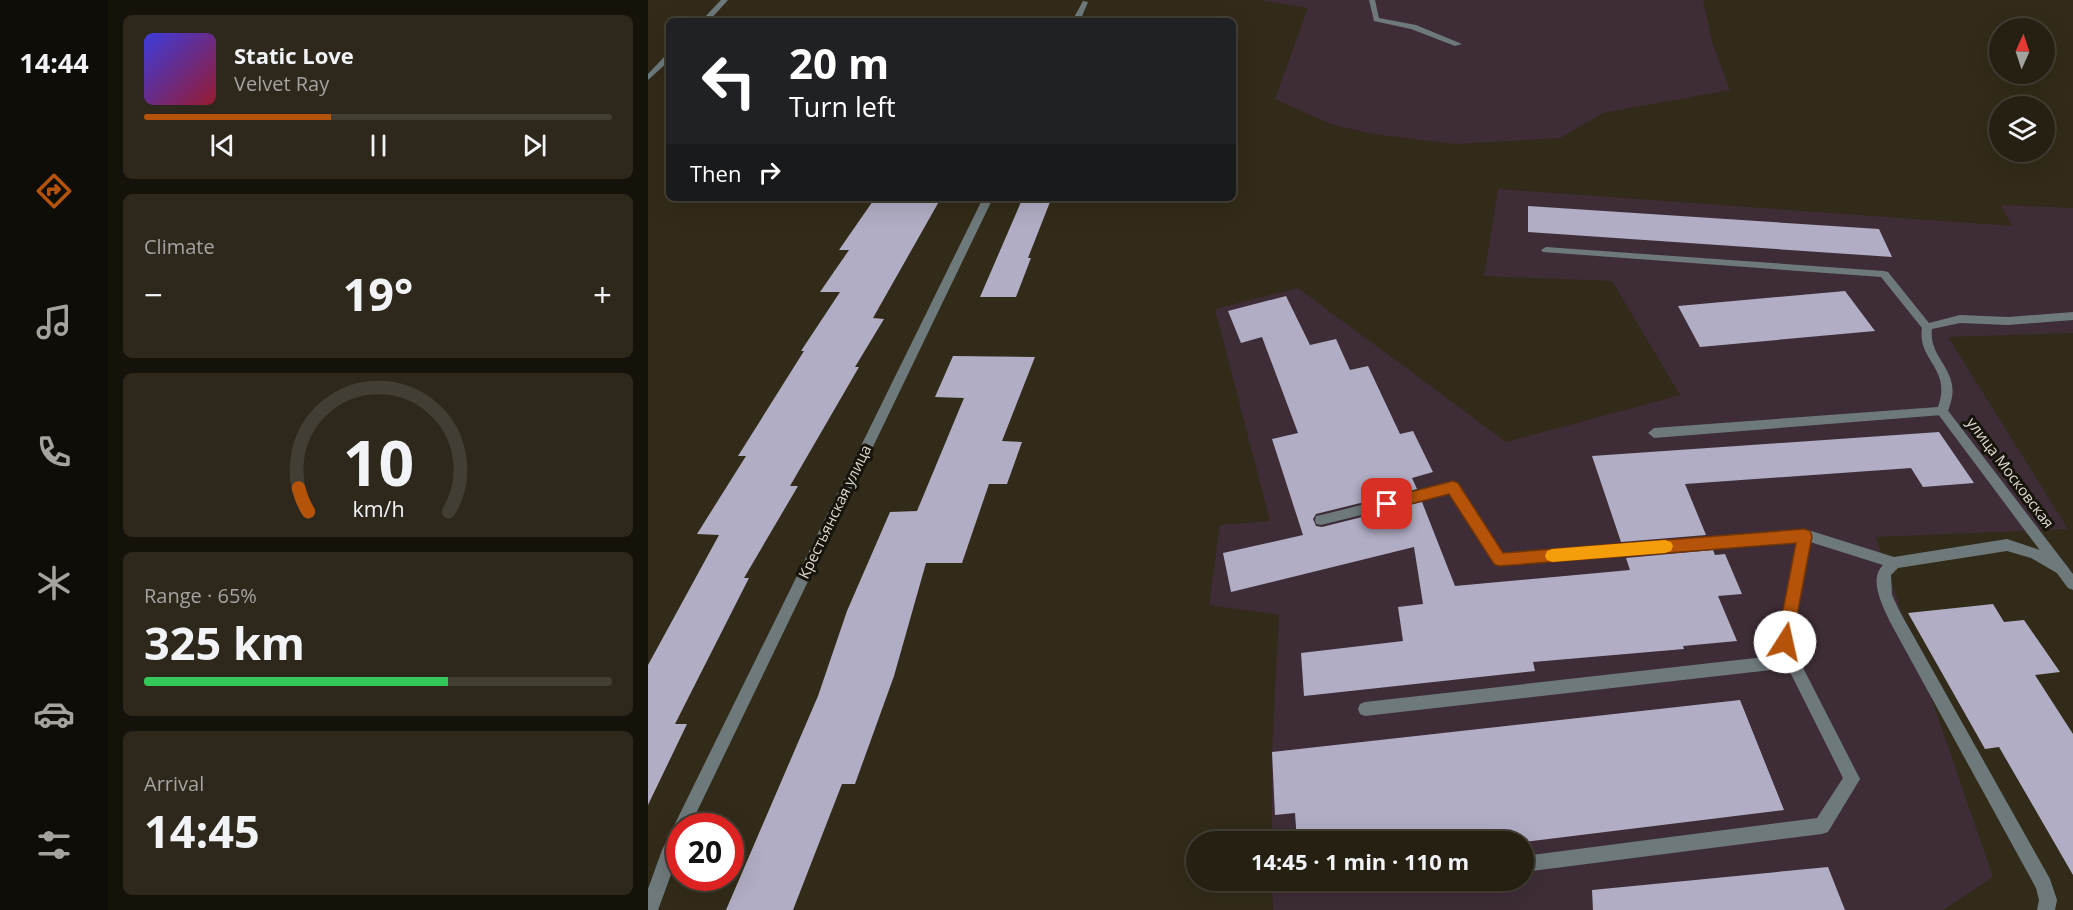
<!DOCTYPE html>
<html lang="en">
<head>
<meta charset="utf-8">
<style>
	:root { --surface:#262013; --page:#2e281c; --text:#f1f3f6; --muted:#a4a3a0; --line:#423e33; --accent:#b45309 }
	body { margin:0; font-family:"Open Sans",sans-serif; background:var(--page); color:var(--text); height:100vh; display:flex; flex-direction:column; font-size:22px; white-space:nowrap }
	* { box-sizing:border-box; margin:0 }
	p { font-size:20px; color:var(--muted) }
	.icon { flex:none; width:33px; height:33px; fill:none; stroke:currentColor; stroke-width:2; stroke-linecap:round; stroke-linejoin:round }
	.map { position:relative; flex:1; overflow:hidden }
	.sheet { display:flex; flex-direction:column; gap:15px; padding:15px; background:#15120a; width:540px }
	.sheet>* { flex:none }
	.hud { position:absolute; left:18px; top:18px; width:570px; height:183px; border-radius:9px; box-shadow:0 6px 24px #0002,0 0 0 2px var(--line); background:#202124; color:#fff; overflow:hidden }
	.needle { width:39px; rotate:3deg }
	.tools { position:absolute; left:1341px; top:18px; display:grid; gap:12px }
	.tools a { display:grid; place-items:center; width:66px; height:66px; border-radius:50%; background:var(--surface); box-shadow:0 6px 24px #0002,0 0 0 2px var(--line); font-size:30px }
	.speed { position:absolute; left:18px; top:813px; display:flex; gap:12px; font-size:30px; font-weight:700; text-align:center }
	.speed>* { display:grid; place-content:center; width:78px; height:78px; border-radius:50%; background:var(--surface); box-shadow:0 6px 24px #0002,0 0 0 2px var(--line); line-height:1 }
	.speed .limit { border:9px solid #d22; background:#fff; color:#111 }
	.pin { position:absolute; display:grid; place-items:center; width:51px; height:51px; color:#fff; margin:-26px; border-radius:12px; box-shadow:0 3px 9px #0006 }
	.me { position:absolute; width:66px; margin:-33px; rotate:10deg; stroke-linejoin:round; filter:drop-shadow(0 0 4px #0008) }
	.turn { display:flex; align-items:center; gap:21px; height:126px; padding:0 24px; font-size:27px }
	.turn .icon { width:78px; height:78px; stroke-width:2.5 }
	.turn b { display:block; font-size:42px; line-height:51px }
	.then { display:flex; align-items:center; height:57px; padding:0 24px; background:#0003; gap:12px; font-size:22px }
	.big { font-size:45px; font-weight:700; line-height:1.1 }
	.sheet .card { flex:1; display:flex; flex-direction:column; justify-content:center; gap:9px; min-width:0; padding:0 21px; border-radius:9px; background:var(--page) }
	.sheet .dial { align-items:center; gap:0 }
	.dial svg { height:156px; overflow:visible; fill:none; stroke:var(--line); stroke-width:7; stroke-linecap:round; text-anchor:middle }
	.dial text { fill:var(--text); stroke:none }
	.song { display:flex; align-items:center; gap:18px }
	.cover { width:72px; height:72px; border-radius:9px; background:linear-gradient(135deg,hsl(240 70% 55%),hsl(350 70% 35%)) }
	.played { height:6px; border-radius:3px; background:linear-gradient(90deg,var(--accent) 40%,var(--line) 40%) }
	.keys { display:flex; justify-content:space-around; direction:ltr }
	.heat { display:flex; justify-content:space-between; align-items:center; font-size:33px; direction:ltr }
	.charge { height:9px; border-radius:4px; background:linear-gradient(90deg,#34c759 65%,var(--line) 0) }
	.trip { position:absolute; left:538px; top:831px; width:348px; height:60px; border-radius:30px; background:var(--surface); box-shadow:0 6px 24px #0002,0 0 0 2px var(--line); font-weight:700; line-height:60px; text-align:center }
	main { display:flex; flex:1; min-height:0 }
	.tab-bar { display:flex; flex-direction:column; width:108px; justify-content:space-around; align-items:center; background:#0f0d08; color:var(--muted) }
	.tab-bar .icon { width:42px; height:42px }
	.tab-bar .active { color:var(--accent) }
	.tab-bar b { font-size:27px; color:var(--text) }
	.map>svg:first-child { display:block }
</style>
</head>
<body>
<main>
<nav class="tab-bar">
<b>14:44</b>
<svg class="icon active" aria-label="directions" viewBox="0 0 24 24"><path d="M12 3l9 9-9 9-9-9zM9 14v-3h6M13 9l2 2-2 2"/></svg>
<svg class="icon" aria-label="music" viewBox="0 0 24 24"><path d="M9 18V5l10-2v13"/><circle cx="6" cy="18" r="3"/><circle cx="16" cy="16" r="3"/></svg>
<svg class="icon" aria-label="phone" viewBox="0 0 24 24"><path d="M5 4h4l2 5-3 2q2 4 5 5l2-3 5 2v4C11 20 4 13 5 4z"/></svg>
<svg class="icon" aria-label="climate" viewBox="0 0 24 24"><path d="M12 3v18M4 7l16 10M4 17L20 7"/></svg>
<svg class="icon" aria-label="car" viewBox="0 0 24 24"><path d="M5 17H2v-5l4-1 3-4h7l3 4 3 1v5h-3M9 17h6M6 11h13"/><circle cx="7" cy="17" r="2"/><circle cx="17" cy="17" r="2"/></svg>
<svg class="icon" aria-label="filters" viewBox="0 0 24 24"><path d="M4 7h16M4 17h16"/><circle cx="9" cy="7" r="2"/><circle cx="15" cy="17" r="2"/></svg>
</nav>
<section class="sheet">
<div class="card">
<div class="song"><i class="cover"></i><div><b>Static Love</b><p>Velvet Ray</p></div></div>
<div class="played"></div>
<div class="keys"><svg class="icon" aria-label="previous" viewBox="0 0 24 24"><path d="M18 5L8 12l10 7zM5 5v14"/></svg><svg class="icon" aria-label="pause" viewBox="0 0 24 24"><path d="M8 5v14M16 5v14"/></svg><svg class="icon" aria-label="next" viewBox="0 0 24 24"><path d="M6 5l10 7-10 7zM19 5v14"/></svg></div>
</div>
<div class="card"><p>Climate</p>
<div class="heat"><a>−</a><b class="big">19°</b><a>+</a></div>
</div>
<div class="card dial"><svg viewBox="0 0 100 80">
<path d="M14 69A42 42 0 1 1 86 69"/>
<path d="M14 69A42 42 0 0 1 9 57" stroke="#b45309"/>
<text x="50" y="56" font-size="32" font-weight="700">10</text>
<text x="50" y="72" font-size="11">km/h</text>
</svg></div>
<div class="card"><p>Range · 65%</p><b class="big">325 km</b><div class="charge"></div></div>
<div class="card"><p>Arrival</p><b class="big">14:45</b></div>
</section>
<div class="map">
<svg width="1425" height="910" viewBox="0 0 1425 910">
	<rect width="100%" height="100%" fill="#322b19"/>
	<g fill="#3e2d37">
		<path d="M611,0H1055L1065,45L1082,90L955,113L912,138L807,144L726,134L685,125L627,99L660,8Z"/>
		<path d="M850,189L1364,226L1353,205L1425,208V333L1300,337L1420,529L1228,537L1345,877L1295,910H625L624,881L876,880V842L624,841V752L631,615L561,605L572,525L622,521L567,309L650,288L858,442L1032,395L964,281L836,276Z"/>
	</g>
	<g fill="#b0adc4">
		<path d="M227,198H293L225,318L236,319L207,367H211L142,486H150L96,578H101L27,724H39L0,805V665L71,535L49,534L98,456H90L156,351H153L192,292H172L201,250H191Z"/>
		<path d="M373,202H402L380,258H383L368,297H332Z"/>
		<path d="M880,206L1231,229L1244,257L880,232Z"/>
		<path d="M1197,291L1227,331L1052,347L1030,306Z"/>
		<path d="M638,296L662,345L688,339L702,370L720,366L752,434L765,431L785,472L764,478L769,489L668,514L665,519L668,526L674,527L774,502L807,586L982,570L978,558L1065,550L1067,555L1077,554L1094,594L1070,596L1089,641L1035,646L1036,649L885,662L887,671L656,696L653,653L755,641L750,607L775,604L766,547L583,592L575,553L655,535L624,439L650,433L614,337L593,343L580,311Z"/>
		<path d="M305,356L387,357L354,441L374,442L359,484H341L314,563H278L246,676L207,784H194L145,910H78L170,696L199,611L242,512L269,511L316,398L287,397Z"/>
		<path d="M1291,432L1326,483L1275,487L1263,468L1037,484L1058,535L973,542L944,456Z"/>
		<path d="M1345,604L1356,622L1376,620L1412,672L1387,675L1425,734V875L1351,747L1337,749L1260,613Z"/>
		<path d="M1092,700L1136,810L875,842H649L647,813L627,815L624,752Z"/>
		<path d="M1180,867L1197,910H945L944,890Z"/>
	</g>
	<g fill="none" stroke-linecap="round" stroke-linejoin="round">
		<g fill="#6e797c" fill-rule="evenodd">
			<path d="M721,0H727L731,18L768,25L814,44L807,46L763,29L726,21Z"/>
			<path d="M898,247L1236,271L1240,272L1281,323L1312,315L1360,317L1425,312V320L1360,325L1312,323L1284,329C1280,359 1314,370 1302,405C1300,411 1300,413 1294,415L1006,438L1000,433L1006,428L1290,407C1304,368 1269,361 1274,328L1233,277L895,252L893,250Z"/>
			<path d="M805,482L809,483L854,554L1157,529L1246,557L1359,539L1392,550L1419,566L1421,570L1419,574L1414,576L1383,558L1359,551L1250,568L1243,575L1244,595L1252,612L1402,879L1409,900L1407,910H1389L1391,900L1388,888L1242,622C1235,606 1220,580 1235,565L1162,542L1144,642L1150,658L1212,779L1180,832L1174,834L876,872V856L1169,818L1195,778L1140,668L717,716L712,714L710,709L712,704L717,702L1135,655L1130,642L1149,541L851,566L846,564L802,493L673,525L668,524L667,520L668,516L673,515Z"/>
			<path d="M700,880H750L748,886C736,891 713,896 701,891L699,885Z"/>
		</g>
		<g fill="#6e797c" fill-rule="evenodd">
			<path d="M73,0H80L61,21H53Z"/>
			<path d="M435,1L440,2L432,21H424Z"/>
			<path d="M18,55H21V61L0,80V74Z"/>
			<path d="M335,198H345L42,826H32V850L10,910H0V889L14,850Z"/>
			<path d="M1294,407L1298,408L1425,574V590L1420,588L1290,414L1288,411L1290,408Z"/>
		</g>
	</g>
	<path fill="#b45309" stroke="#753606" stroke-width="1.5" d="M805,481L810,483L855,553L1156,529L1162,531L1164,536L1143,647L1137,649L1132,647L1129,642L1148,543L851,566L846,564L801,494L739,510L734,508L732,504L734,499L739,498Z"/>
	<path fill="#f59e0b" d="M1017,540L1023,542L1025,546L1023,551L1017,553L904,562L899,560L897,556L899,551L904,549Z"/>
	<g text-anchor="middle" stroke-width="6" stroke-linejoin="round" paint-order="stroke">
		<g font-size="15" fill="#dedacf" stroke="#17140c">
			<text transform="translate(1362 473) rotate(53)" y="5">улица Московская</text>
			<text transform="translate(187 512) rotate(-64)" y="5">Крестьянская улица</text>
		</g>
	</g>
</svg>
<div class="tools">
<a><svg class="needle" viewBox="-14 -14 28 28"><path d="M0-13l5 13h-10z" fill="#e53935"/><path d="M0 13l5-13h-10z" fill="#a4a3a0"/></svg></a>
<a><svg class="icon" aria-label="layers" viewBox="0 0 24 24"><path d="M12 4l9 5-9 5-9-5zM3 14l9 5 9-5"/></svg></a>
</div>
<div class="speed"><div class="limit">20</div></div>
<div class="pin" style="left:739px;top:504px;background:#d93025"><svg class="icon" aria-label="arrive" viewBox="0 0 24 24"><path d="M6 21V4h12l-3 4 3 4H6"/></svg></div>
<svg class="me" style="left:1137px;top:642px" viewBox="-20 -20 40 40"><circle r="19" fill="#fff"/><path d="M0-13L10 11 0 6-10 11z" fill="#b45309"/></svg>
<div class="trip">14:45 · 1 min · 110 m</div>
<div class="hud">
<div class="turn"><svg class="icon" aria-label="left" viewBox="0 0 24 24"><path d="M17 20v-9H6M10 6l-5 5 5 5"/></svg><div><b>20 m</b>Turn left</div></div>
<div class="then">Then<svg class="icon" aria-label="right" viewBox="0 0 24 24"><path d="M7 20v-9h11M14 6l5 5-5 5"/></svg></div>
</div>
</div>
</main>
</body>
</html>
